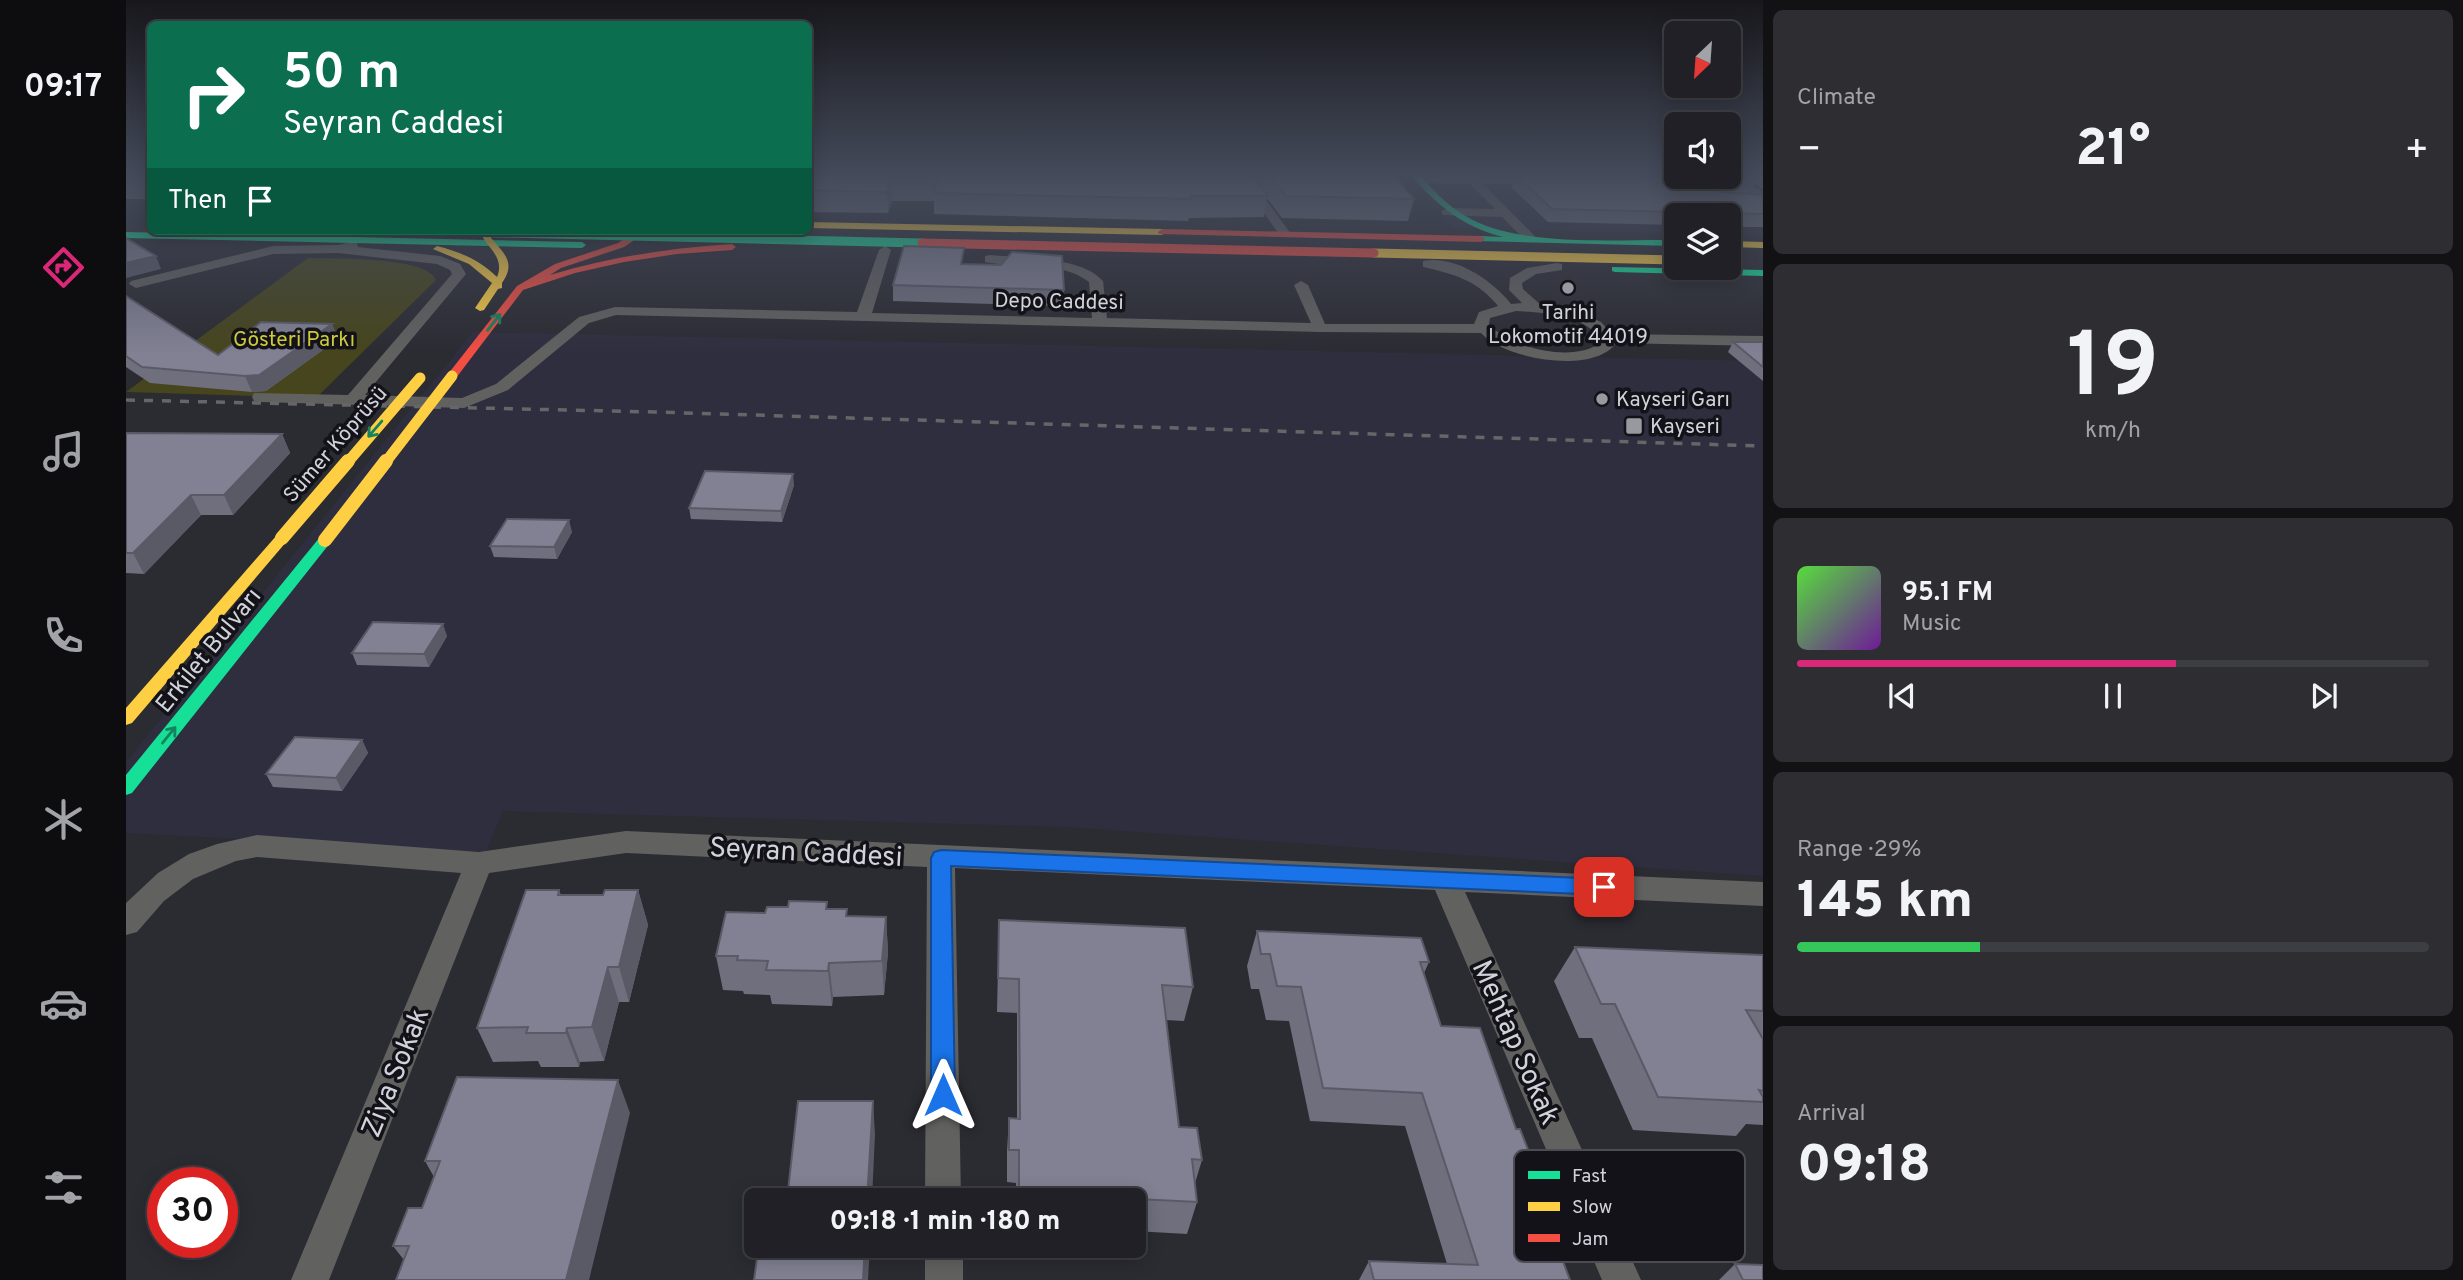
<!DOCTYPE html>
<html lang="en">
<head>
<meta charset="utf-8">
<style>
	:root { --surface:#202026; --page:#2d2d32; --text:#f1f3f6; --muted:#a2a3a7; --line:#3d3e43; --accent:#db2777 }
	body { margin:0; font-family:Overpass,sans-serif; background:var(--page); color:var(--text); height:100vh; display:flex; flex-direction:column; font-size:26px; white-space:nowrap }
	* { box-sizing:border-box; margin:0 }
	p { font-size:23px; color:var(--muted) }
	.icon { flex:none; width:38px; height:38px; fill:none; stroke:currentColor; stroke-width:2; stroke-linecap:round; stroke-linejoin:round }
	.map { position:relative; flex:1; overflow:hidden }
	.panel { display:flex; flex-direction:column; gap:10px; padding:10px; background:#121215; width:700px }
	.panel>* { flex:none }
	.top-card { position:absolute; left:21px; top:21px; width:665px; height:214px; border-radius:10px; box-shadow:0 4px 18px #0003,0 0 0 2px var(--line); background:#0b6e4f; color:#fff; overflow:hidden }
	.needle { width:46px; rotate:205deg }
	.buttons { position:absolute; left:1538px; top:21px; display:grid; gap:14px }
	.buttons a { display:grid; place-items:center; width:77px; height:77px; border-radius:10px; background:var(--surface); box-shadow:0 4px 18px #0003,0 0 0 2px var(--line); font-size:35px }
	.speed { position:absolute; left:21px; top:1167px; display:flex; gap:14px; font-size:35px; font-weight:700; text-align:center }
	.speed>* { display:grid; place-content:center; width:91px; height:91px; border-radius:50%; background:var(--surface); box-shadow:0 4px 18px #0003,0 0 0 2px var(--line); line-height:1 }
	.speed .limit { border:10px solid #d22; background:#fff; color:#111 }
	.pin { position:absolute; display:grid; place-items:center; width:60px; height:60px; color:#fff; margin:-30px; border-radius:14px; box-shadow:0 4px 10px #0006 }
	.me { position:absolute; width:77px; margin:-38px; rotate:0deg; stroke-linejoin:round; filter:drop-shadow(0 0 5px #0008) }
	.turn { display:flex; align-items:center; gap:24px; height:147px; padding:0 21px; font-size:32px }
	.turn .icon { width:91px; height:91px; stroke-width:2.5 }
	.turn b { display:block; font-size:49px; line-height:60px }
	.then { display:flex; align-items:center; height:66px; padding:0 21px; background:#0003; gap:14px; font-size:26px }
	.big { font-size:52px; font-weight:800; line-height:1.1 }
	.panel .card { flex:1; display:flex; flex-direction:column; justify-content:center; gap:10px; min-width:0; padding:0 24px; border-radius:10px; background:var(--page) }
	.panel .dial { align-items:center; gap:0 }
	.dial b { font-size:91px; line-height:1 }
	.song { display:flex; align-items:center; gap:21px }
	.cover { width:84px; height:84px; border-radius:10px; background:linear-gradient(135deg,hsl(110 70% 55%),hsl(280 70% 35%)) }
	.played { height:7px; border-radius:4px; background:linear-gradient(90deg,var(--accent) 60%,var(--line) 60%) }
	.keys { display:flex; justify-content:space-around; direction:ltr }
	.heat { display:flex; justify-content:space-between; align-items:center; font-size:38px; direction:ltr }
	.charge { height:10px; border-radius:5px; background:linear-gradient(90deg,#34c759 29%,var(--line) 0) }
	.trip { position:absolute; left:618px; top:1188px; width:402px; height:70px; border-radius:10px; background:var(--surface); box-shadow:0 4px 18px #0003,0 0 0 2px var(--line); font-weight:800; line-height:70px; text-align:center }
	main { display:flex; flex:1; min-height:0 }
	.menu { display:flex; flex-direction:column; width:126px; justify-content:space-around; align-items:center; background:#0d0d0f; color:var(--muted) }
	.menu .icon { width:49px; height:49px }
	.menu .on { color:var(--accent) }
	.menu b { font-size:32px; color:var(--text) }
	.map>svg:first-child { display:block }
</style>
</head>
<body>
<main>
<nav class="menu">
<b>09:17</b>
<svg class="icon on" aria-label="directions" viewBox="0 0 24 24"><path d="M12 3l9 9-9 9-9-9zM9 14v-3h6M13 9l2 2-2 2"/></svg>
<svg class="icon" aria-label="music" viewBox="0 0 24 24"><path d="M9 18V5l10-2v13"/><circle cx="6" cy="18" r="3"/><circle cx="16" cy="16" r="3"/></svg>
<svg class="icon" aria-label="phone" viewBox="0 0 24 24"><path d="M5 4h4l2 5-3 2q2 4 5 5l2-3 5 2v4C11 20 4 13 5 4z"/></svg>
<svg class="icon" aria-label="climate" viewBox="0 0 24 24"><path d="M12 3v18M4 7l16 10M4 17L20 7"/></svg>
<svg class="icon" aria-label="car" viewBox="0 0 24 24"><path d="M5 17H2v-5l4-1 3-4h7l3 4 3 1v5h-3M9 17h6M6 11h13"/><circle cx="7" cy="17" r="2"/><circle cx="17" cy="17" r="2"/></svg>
<svg class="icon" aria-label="filters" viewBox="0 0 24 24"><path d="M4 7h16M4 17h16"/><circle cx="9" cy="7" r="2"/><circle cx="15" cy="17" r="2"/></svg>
</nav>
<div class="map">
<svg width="1637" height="1280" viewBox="0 0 1637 1280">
	<rect width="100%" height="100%" fill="#2b2b32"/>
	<g fill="#2e2e3f">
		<path d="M1282,175H1637V237L1603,236V215H1550V234L1327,228Z"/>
		<path d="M347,332L1637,361V876L941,827L377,811L360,852L0,833V762Z"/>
	</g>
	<path fill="#46451d" d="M182,258C207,259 301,256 310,280L190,398L0,392Z"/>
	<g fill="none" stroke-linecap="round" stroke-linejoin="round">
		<g fill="#616160" fill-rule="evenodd">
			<path d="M1111,175H1122L1165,234L1163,237H1155Z"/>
			<path d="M1337,175L1420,179V183L1416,184H1357L1409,236V242H1401L1376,217L1317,215L1315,212L1321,208L1369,209L1344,184L1293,183L1287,180L1293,177Z"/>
			<path d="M1612,175L1637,192V200L1600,177Z"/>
			<path d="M226,242L231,243L232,247L314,256L334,264L340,274L239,395L336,398L370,384L453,317L489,307L731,312L753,250L759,246L765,250L746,313L966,318L963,282C935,260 892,269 859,262V256L864,255C896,258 955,256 977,281L981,318L1185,323L1168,285L1175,281L1182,285L1199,324H1348L1353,312L1372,306C1351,280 1328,274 1297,267V261C1329,255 1366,280 1385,304L1396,303L1383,290L1384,278L1401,268L1431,263L1436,264V270L1410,274L1396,283L1397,289L1415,305L1462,316L1475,322L1486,334L1637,336V346L1490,343C1468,375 1379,360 1355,333L1194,332L490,315L463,323L382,390L338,408L134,402L128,401L126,397L128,393L222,395L326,274L324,270L311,264L212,253L147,254L10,288L3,284L5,281L147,246L212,245ZM1390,311C1417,313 1462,314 1475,342C1449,364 1383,348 1363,324L1364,318Z"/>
			<path d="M500,831L1637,882V906L1339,892L1515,1280H1476L1309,890L829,868L835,1200H799L801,867L500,853L363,873L203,1280H165L335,873L131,857L110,861L67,879L38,901L11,932L0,935V903L32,873L63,854L91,844L131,835L353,852Z"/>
			<rect x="799" y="1246" width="38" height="34"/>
		</g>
		<g fill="#16e098" fill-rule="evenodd">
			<path d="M1285,175H1294C1307,190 1321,205 1338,215C1390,248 1488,239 1550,240V246L1352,241V237L1355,236L1377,237C1338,227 1311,206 1285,175Z"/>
			<path d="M0,232L456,242L460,245L456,248L0,238Z"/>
			<path d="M1486,267L1637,270V276L1489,272L1486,271Z"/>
			<path d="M199,536L204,537L206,540L204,543L6,793L0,795V775L194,537Z"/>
		</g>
		<g fill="#ffcf43" fill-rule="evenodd">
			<path d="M682,222L1036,229L1040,232L1036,235L682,228Z"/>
			<path d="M358,231H366L365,238C379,254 390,263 376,283V288L372,289L358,310L354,311L349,308L366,283L343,264L307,249L311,246C334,252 354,260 371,277C378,260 366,251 357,238Z"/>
			<path d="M1603,241L1637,242V248L1603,247Z"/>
			<path d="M156,534L163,538L161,541L6,723L0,725V708L151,535Z"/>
		</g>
		<g fill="#f24e42" fill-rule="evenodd">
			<path d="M1036,229L1355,236L1359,239L1355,242L1033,234L1032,232Z"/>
			<path d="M503,231H511L507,241L498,247L435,268L424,275C483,257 544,248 606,244L610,247L606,250L551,254L498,262L449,273L397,290L330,378H322V374L391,286L429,264L492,243L500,238Z"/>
		</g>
		<path stroke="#666668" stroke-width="3.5" stroke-dasharray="9 9" stroke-linecap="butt" d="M0,400L529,412L1637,446"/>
		<path stroke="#16e098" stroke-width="9" d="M294,231L796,243"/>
		<path stroke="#ffcf43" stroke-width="9" d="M1248,253L1550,260"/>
		<g stroke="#ffcf43" stroke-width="11">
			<path d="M221,463L294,378"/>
			<path d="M259,463L326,376"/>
		</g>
		<g stroke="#ffcf43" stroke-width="14">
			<path d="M156,538L222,461"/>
			<path d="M199,540L260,461"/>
		</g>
		<path stroke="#f24e42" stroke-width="9" d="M796,243L1248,253"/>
	</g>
	<g fill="#6f6f7e">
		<rect x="0" y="175" width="24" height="24"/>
		<path d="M682,175H1273L1272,180L1288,199L1282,221L1156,218L1141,198L1138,217L1063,218L1062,221L808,214V201H766L762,213L682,212Z"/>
		<path d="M1389,175L1603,177L1627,184L1623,194L1637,195V227H1603V215H1550V225L1422,222L1385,187Z"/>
		<path d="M1617,175H1637V189Z"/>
		<path d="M838,264L875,265L938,290L936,306L767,301V285Z"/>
		<path d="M0,296L92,355L206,324L212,339L140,391L126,392L24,383L0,367Z"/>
		<path d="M1607,342H1637V381L1602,352Z"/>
		<path d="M0,433L156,434L164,453L107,515H75L18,574L0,573Z"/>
		<path d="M668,485L656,522L565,519L563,508Z"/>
		<path d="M446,532L431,559L368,557L364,546Z"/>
		<path d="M321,636L303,667L231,665L226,653Z"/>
		<path d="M236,740L242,753L216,791L147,787L140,774Z"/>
		<path d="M433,890L435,895H477L512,890L522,925L503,1002H493L478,1061L454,1062L453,1067H415L412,1061L367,1062L351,1028Z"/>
		<path d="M701,909L721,916L760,917L762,952L758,995L707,997L706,1006L646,1004L644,995L618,994L617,991L597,990L590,956L639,913Z"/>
		<path d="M873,920L1067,987L1058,1021L1040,1020L1053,1127L1076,1160L1069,1183L1071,1202L1061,1234L1008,1231V1200H890V1183L881,1182V1151L883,1118H891V1013L871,1012Z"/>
		<path d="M1131,931L1303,962L1298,973L1315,1026L1390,1129L1435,1235L1430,1242L1444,1280H1233L1243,1261L1321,1264L1279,1126L1184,1121L1163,1021L1140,1020L1133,989H1125L1121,966Z"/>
		<path d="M1449,947L1637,955V1125L1620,1124L1610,1136L1507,1130L1466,1038H1453L1428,981Z"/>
		<path d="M504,1113L278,1260L267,1246L296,1208L308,1177L299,1161Z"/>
		<path d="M1609,1264L1637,1280H1593Z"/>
	</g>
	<g fill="#5a5a67">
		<path d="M765,179L766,201L762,213L761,192Z"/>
		<path d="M30,256L35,269L0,278V263Z"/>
		<path d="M206,324L212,339L140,391L126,392L119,376Z"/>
		<path d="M156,434L164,453L107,515L98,495Z"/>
		<path d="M667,474L668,485L656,522L655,511Z"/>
		<path d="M65,495L75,515L18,574L7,553Z"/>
		<path d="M443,520L446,532L431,559L428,547Z"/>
		<path d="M317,624L321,636L303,667L298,654Z"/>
		<path d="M236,740L242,753L216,791L210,778Z"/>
		<path d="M512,890L522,925L503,1002L493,967Z"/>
		<path d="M760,917L762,952L758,995L756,961Z"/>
		<path d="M703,963L707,997L706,1006L702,971Z"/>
		<path d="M482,967L493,1002L478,1061L466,1027Z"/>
		<path d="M441,1028L454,1062L453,1067L440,1033Z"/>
		<path d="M492,1080L504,1113L463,1280H440Z"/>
		<path d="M747,1101L749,1134L746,1200H741Z"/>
		<path d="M739,1246H744L742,1280H737Z"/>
	</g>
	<g fill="#818193" stroke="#5a5a67" stroke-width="2">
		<rect x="0" y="175" width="24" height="3"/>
		<path d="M682,175H1126L1142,196H1064L1065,199L808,193L811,180L765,179L761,192L682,190Z"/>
		<path d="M1144,175H1268L1288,199L1160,196Z"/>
		<path d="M1390,175H1510L1575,177L1596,192L1637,195V214L1426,209Z"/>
		<path d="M1603,175H1613L1627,184H1604L1594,177H1603Z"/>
		<path d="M0,238L30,256L0,263Z"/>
		<path d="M778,246L838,248L835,264L875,265L886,252L936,256L938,290L767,285Z"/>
		<path d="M0,296L92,355L135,322L206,324L133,375L119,376L16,367L0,356Z"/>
		<path d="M1607,342H1637V367Z"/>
		<path d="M0,433L156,434L98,495H65L7,553H0Z"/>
		<path d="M579,471L667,474L655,511L563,508Z"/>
		<path d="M381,519L443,520L428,547L364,546Z"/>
		<path d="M247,622L317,624L298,654L226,653Z"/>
		<path d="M169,737L236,740L210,778L140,774Z"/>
		<path d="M400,890H433L432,895H477L479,890H512L493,967H482L466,1027L441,1028L440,1033H400L402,1027L351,1028Z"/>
		<path d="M663,901L701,902L700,909H721L720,916L760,917L756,961L703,963L702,971L640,970L642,961L611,960L612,956H590L600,912L639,913L641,907H662Z"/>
		<path d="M873,920L1059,928L1067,987L1036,985L1053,1127L1071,1128L1076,1160L1066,1159L1071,1202L893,1193V1150H883V1118L894,1119L893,979L872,978Z"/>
		<path d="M1131,931L1295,938L1303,962H1294L1315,1026L1354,1028L1390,1129H1394L1435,1235H1427L1444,1280H1248L1243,1261L1352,1265L1296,1093L1197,1088L1175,987L1151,986L1144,954H1135Z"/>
		<path d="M1449,947L1637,955V1011L1620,1010L1637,1039V1091L1633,1090L1637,1097V1102L1532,1097L1489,1004H1475Z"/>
		<path d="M331,1077L492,1080L440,1280H270L283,1246H267L282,1208H296L314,1161H299Z"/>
		<path d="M672,1101H747L741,1200H661Z"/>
		<path d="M655,1246H739L737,1280H628L631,1258H654Z"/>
		<path d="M1609,1264L1637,1265V1280H1617Z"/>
	</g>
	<defs><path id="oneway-shaft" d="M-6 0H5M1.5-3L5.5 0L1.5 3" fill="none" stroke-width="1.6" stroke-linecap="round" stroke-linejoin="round" transform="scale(1.75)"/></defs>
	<g stroke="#14835e">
		<use href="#oneway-shaft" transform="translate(368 322) rotate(-52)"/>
		<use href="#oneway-shaft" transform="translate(249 429) rotate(131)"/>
		<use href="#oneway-shaft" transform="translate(43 735) rotate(-51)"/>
	</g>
	<linearGradient id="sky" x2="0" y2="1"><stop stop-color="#18181c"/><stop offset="0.49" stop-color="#444a5a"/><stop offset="1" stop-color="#444a5a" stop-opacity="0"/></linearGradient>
	<rect width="1637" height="355" fill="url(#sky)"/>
	<path fill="#1a73e8" stroke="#114b97" stroke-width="2" d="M815,850L1478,879L1485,881L1488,887L1485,893L1478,895L825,866L829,1095L825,1103L817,1106L808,1103L805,1095V858L808,852Z"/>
	<g fill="#9898a0" stroke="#121218" stroke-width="2.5">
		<circle cx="1442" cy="288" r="7"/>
		<circle cx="1476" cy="399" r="7"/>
		<rect x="1499" y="417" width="18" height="18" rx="3.5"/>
	</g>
	<g text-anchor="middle" stroke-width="7" stroke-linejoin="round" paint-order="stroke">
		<g font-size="21" fill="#d2d2db" stroke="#121218">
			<text transform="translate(933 301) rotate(1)" y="7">Depo Caddesi</text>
			<text transform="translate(209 444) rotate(-49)" y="7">Sümer Köprüsü</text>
		</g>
		<g font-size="21" fill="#d2d2db" stroke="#121218" text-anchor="start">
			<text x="1442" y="319" text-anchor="middle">Tarihi<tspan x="1442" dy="24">Lokomotif 44019</tspan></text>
			<text x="1490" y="406">Kayseri Garı</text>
			<text x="1524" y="433">Kayseri</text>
		</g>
		<g font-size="21" fill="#cdc93b" stroke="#121218">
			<text x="168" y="346">Gösteri Parkı</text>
		</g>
		<g font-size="24" fill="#d2d2db" stroke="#121218">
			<text transform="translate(82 650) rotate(-51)" y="8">Erkilet Bulvarı</text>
		</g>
		<g font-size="28" fill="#d2d2db" stroke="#121218">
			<text transform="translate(680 851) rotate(3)" y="10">Seyran Caddesi</text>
			<text transform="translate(1391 1042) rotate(66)" y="10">Mehtap Sokak</text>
			<text transform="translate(268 1072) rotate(-68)" y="10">Ziya Sokak</text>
		</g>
	</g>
	<rect x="1388" y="1150" width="231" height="112" rx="10" fill="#121218" stroke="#4c4c52" stroke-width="2"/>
	<rect x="1402" y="1171" width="32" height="8" fill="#16e098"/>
	<rect x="1402" y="1202" width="32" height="9" fill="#ffcf43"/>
	<rect x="1402" y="1234" width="32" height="8" fill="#f24e42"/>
	<g font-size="19" fill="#d2d2db">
		<text x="1446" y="1182">Fast</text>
		<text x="1446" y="1213">Slow</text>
		<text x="1446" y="1245">Jam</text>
	</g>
</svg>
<div class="buttons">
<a><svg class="needle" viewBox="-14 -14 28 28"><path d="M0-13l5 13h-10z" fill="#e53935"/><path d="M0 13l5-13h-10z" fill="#a2a3a7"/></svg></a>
<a><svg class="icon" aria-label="sound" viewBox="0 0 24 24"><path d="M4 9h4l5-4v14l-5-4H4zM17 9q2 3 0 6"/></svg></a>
<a><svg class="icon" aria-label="layers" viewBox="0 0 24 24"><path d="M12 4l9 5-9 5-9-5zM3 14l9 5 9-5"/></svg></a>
</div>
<div class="speed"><div class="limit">30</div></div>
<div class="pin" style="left:1478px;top:887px;background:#d93025"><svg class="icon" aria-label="arrive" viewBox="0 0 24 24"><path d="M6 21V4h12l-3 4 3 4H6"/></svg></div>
<svg class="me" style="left:817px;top:1095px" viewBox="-20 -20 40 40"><path d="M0-17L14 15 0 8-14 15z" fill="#1a73e8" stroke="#fff" stroke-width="4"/></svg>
<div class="trip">09:18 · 1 min · 180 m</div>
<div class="top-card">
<div class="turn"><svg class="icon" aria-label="right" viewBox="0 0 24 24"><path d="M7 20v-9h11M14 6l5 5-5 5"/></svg><div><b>50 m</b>Seyran Caddesi</div></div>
<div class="then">Then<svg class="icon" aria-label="arrive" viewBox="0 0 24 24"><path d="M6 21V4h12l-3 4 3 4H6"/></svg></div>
</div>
</div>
<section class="panel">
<div class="card"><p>Climate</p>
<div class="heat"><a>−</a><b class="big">21°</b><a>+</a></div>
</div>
<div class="card dial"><b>19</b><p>km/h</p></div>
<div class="card">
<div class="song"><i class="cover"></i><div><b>95.1 FM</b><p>Music</p></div></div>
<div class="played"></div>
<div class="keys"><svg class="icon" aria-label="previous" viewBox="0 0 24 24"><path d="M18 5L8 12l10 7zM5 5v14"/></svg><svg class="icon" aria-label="pause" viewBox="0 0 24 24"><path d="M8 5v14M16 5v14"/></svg><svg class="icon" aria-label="next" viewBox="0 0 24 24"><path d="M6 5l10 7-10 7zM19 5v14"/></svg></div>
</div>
<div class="card"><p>Range · 29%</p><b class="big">145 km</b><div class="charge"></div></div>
<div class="card"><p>Arrival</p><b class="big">09:18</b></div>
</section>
</main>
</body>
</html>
